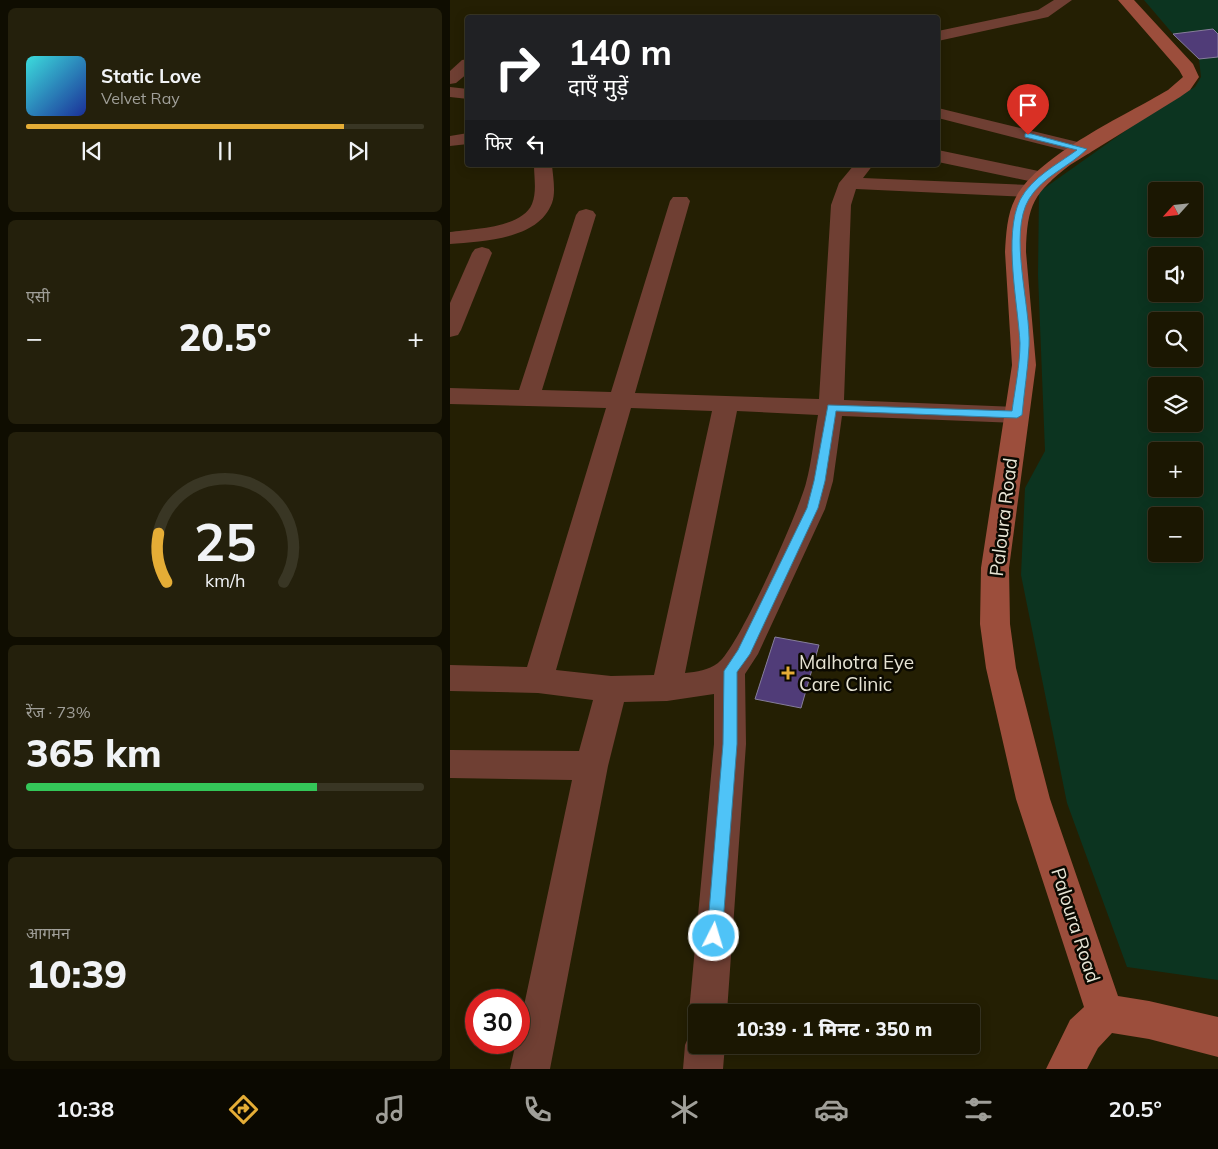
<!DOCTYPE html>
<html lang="hi">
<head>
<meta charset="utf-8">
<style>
	:root { --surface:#1b1702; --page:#24200c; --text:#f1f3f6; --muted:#a09f99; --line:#393624; --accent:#e5ad36 }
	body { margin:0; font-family:Mulish,"Noto Sans Devanagari",sans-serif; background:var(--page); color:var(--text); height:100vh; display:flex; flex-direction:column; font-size:19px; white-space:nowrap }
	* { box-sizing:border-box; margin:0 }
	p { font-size:16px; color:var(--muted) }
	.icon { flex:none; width:28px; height:28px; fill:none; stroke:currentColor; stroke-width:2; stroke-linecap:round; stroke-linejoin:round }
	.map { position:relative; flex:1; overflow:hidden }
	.drawer { display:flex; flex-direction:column; gap:8px; padding:8px; background:#0f0d01; width:450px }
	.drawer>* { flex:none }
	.top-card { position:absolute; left:15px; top:15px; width:475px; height:152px; border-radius:5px; box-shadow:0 2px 12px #0003,0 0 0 1px var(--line); background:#202124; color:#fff; overflow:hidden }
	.needle { width:32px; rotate:243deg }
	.buttons { position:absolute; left:698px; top:182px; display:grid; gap:10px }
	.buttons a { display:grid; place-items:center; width:55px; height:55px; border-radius:5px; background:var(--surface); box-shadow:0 2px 12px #0003,0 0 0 1px var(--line); font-size:25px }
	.speed { position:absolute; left:15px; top:989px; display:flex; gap:10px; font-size:25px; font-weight:700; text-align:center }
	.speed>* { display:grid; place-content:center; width:65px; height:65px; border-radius:50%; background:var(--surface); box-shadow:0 2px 12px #0003,0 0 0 1px var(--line); line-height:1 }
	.speed .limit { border:8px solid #d22; background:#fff; color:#111 }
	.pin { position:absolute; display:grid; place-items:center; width:42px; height:42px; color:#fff; margin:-51px -21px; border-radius:50% 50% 50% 0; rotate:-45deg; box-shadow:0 0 5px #0007 }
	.pin .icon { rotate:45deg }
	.me { position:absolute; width:55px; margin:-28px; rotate:5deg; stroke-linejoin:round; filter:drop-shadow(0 0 4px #0008) }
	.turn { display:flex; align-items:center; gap:18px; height:105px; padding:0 20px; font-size:22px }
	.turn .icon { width:65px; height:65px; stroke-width:2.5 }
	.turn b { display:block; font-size:35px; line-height:42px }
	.then { display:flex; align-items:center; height:48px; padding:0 20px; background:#0003; gap:10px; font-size:19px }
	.big { font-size:38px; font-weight:800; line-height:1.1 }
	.drawer .widget { flex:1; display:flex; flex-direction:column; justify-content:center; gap:8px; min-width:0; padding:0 18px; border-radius:8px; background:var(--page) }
	.drawer .dial { align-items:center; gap:0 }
	.dial svg { height:130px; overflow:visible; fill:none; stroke:var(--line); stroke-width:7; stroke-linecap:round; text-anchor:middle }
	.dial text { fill:var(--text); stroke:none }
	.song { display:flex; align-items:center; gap:15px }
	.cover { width:60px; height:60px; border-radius:8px; background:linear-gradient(135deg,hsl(180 70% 55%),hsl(230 70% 35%)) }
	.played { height:5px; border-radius:2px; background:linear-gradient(90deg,var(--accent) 80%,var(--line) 80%) }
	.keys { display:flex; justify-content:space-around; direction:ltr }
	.heat { display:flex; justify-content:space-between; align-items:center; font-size:28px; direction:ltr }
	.charge { height:8px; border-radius:4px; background:linear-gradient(90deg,#34c759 73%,var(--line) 0) }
	.trip { position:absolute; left:238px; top:1004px; width:292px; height:50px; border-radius:5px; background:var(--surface); box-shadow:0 2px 12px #0003,0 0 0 1px var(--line); font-weight:800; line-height:50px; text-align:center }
	.menu { display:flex; height:80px; justify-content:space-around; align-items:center; background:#0b0901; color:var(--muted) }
	.menu .icon { width:35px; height:35px }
	.menu .selected { color:var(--accent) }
	.menu b { font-size:22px; color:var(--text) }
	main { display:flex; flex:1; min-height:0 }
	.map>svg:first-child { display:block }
</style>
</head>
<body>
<main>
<section class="drawer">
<div class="widget">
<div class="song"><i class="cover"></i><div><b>Static Love</b><p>Velvet Ray</p></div></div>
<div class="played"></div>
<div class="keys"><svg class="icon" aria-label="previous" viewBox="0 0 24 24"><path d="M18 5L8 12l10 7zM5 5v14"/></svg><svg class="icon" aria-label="pause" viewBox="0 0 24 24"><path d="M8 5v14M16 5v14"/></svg><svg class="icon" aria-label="next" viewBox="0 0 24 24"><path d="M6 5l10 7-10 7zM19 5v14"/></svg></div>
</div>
<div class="widget"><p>एसी</p>
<div class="heat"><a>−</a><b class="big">20.5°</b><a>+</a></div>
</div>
<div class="widget dial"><svg viewBox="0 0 100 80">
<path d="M14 69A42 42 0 1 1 86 69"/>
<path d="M14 69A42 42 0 0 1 9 39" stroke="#e5ad36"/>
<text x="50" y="56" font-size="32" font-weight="700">25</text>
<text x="50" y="72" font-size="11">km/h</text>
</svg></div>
<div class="widget"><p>रेंज · 73%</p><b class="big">365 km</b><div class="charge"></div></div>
<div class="widget"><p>आगमन</p><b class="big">10:39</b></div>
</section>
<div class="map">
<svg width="768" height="1069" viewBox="0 0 768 1069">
	<rect width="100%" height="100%" fill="#241f03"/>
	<g fill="#0c3420" fill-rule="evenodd">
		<path d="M694,0H768V34L763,29L723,34Z"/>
		<path d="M768,57V980L677,967L617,803L571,575L575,488L595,451L588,275L589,192L699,114L745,87L751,77L749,59ZM706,191H744V229H706ZM706,256H744V294H706ZM706,321H744V359H706ZM706,386H744V424H706ZM706,451H744V489H706ZM706,516H744V554H706Z"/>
	</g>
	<g fill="#503c78" stroke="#867e9b">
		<path d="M763,29L768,34V57L749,59L723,34Z"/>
		<path d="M325,637L369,645L351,708L305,699Z"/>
	</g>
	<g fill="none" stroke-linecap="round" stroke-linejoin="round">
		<g fill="#6f3f33" fill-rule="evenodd">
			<path d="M604,0H622L598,17L488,41V31L588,10Z"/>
			<path d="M18,59V73L6,83L0,84V71L12,60Z"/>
			<path d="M0,87L18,89V99L0,97Z"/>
			<path d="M488,108L640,145L642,149L640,153L633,155L488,118Z"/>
			<path d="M18,133V144L0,146V136Z"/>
			<path d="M488,150L593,172L600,174L603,178L600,182L593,184L488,162Z"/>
			<path d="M84,165H102C103,177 106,192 102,203C88,240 33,241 0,244V232C22,229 72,228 82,204C87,192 84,177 84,165Z"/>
			<path d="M404,165H423L413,178L581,185L588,187L591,191L588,195L581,197L406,189L401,205L394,400L567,407L576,409L579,415L576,421L567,423L392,416L383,481L375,509L308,654L295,674L296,744L277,1012H246V1026L239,1012L264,744V694L217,701L174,702L158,766L100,1069H60L66,1042H69V1029L122,780L0,778V750L129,751L143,700L88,693L0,691V665L77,667L156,408L0,404V388L69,390L126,215L129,211L136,209L143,211L146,215L92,390L161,392L220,201L223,197H237L240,201L185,393L369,399L381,205L389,183ZM181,408L262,411L204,675L161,676L106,670ZM287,411L368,415C364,437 362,461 356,483C349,511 288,649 268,663C258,670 247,672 235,673Z"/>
			<path d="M32,247L39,249L42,253L11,330L8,335L0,337V303L22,253L25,249Z"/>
			<path d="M246,1029V1045H275L273,1069H233L235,1045L241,1031Z"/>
		</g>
		<path fill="#9c4e3c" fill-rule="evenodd" d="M668,0H684L743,64L749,77L740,90L730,97L620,165C584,193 577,204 576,252L586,365L559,568L560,624L566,668L600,799L668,996L699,1001L768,1017V1057L699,1039L662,1033L648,1048L637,1069H596L620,1020L634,1007L566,799L536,668L530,624L531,568L562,365L555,252C556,235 557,214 565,199C586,156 676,115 718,90L733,77L729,70Z"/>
	</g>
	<path fill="#4fc3f7" stroke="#337fa1" d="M578,133L637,149C619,167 593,176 579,199C558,234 581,306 579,346C578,369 574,392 572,415L567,418L386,411L375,481L368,508L300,654L287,672V744L272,936L270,941L264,943L259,941L257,936L273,744L274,671L288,650L357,508L364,481L378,405L562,411C565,389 570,365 570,343C568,304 553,235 570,200C582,177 608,164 627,150L575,137V134Z"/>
	<path fill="#e5ad36" stroke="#0b0901" stroke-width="2" d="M335.5 665.5h5v5h5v5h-5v5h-5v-5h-5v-5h5z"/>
	<g text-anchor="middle" stroke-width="5" stroke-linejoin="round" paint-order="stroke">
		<g font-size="19" fill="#e7e4d4" stroke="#0b0901">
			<text transform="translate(553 517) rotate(-83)" y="7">Paloura Road</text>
			<text transform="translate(626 925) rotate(72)" y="7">Paloura Road</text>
		</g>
		<g font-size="19" fill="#e7e4d4" stroke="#0b0901" text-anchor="start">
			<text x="349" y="669">Malhotra Eye<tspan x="349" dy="22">Care Clinic</tspan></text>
		</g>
	</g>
</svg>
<div class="buttons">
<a><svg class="needle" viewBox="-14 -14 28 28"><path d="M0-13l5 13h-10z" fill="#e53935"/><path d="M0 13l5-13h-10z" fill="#a09f99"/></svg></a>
<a><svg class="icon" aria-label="sound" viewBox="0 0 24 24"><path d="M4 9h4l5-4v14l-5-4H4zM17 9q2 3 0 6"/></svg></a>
<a><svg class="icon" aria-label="search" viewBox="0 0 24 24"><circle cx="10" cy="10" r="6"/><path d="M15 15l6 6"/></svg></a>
<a><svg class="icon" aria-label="layers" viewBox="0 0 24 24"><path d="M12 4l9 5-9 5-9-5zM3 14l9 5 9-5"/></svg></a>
<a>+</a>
<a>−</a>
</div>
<div class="speed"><div class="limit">30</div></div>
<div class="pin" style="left:578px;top:135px;background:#d93025"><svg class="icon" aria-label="arrive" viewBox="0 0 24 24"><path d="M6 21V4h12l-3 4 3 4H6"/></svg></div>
<svg class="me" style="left:264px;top:936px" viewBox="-20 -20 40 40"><circle r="17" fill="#4fc3f7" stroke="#fff" stroke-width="3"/><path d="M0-11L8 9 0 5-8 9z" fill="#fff"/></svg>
<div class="trip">10:39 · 1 मिनट · 350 m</div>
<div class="top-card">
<div class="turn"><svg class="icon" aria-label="right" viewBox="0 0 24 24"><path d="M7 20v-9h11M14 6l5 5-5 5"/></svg><div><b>140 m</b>दाएँ मुड़ें</div></div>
<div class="then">फिर<svg class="icon" aria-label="left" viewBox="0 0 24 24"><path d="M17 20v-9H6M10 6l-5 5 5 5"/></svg></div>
</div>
</div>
</main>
<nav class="menu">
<b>10:38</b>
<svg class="icon selected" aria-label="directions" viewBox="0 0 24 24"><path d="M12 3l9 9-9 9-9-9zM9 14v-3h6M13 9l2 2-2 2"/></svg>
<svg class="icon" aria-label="music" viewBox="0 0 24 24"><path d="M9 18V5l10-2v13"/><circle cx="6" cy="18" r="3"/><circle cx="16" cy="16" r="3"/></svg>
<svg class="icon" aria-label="phone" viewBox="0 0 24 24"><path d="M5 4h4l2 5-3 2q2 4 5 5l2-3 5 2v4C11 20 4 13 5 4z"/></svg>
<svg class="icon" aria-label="climate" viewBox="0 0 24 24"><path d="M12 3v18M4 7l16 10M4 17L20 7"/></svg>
<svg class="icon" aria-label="car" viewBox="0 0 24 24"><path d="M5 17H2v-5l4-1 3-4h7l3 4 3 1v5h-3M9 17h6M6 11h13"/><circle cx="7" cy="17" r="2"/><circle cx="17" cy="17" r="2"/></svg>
<svg class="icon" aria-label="filters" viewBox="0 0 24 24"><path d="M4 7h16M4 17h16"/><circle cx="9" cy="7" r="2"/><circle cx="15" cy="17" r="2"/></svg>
<b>20.5°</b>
</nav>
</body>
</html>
